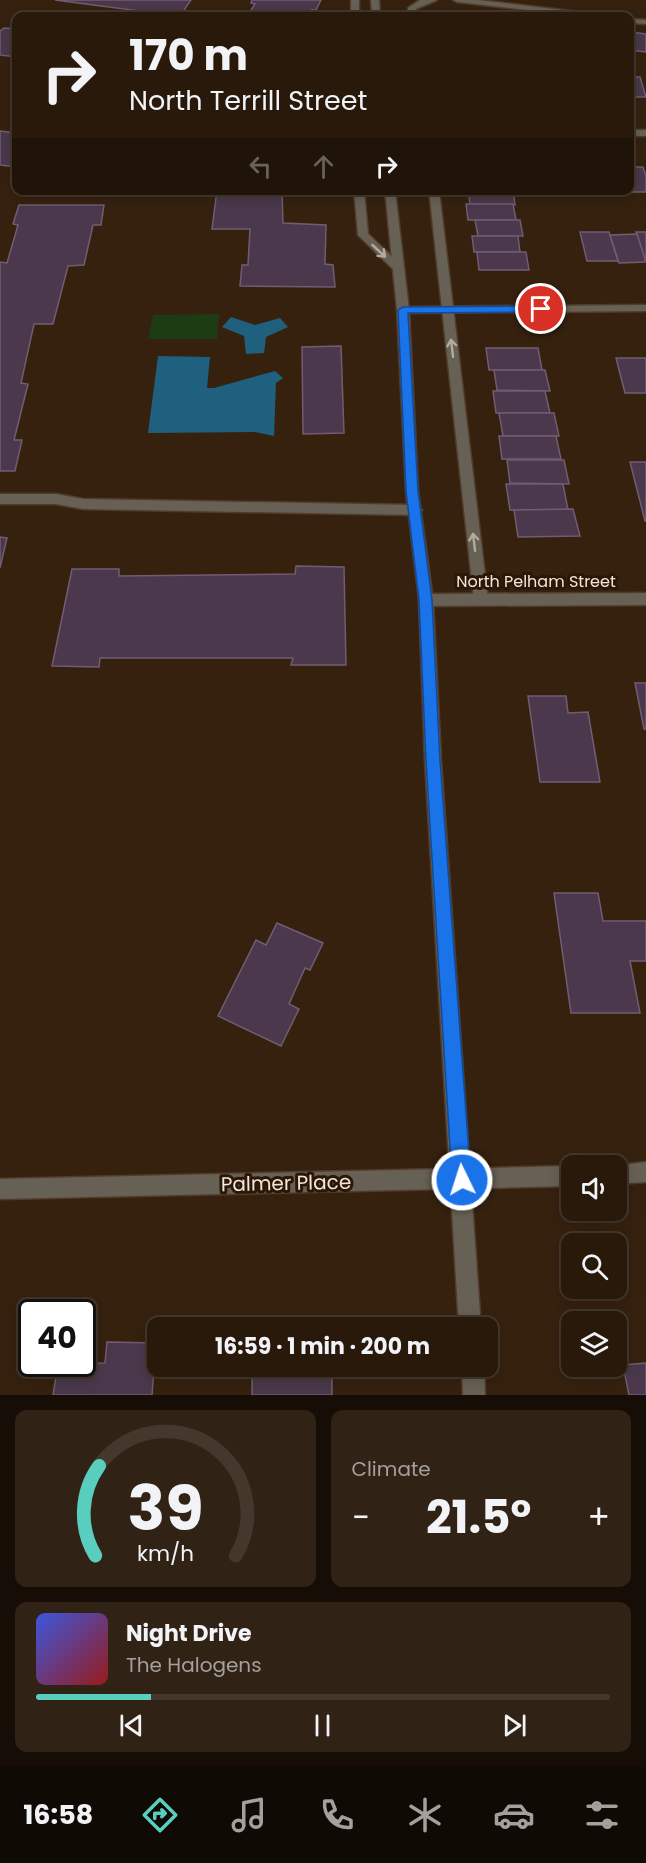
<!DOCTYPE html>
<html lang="en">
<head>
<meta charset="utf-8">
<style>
	:root { --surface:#28190b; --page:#302214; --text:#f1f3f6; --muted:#a5a09d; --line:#44382c; --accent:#59cebe }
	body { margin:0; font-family:Poppins,sans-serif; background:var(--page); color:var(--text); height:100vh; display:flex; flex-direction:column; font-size:22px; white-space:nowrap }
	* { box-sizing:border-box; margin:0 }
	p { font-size:20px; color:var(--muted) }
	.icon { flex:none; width:33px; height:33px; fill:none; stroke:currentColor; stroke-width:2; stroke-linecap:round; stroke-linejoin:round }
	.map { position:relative; height:1395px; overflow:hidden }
	.side { display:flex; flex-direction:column; gap:15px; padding:15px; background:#160e06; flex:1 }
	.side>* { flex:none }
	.guide { position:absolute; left:12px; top:12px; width:622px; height:183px; border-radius:12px; box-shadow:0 3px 15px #0003,0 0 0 2px var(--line); background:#28190b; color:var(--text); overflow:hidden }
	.buttons { position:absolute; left:561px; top:1155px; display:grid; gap:12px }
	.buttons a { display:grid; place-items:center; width:66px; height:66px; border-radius:12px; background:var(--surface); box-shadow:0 3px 15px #0003,0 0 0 2px var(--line); font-size:30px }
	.speed { position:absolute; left:18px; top:1299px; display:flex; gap:12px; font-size:30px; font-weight:700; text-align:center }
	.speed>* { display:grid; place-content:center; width:78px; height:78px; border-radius:50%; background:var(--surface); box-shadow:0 3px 15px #0003,0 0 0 2px var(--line); line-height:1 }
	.speed .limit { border:3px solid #111; border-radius:9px; background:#fff; color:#111 }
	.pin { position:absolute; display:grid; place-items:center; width:51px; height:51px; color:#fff; margin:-26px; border:3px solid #fff; border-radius:50%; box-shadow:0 2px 6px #0007 }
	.me { position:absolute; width:66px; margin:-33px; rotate:356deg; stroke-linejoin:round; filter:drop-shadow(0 0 4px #0008) }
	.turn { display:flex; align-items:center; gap:21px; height:126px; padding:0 18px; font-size:27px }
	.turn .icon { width:78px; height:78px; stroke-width:2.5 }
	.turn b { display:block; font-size:42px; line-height:51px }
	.lanes { display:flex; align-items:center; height:57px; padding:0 18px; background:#0003; justify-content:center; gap:30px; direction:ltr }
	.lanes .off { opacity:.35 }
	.big { font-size:45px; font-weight:700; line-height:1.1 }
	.side .widget { flex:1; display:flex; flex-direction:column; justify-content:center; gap:9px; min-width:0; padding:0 21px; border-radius:12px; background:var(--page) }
	.side .dial { align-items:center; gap:0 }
	.dial svg { height:156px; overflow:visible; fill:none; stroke:var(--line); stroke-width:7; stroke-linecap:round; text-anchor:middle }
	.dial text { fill:var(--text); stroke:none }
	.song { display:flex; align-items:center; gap:18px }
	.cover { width:72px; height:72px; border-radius:9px; background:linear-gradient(135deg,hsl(230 70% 55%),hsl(0 70% 35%)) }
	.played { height:6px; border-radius:3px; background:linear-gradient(90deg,var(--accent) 20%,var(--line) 20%) }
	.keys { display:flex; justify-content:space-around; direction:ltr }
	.heat { display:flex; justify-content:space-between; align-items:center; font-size:33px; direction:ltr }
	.side .tiles { flex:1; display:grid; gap:15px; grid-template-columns:1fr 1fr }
	.widget:last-child { grid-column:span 2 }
	.trip { position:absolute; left:147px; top:1317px; width:351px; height:60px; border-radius:12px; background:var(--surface); box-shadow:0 3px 15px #0003,0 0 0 2px var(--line); font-weight:700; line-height:60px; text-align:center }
	.tabs { display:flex; height:96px; justify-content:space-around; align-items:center; background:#100a04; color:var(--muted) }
	.tabs .icon { width:42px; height:42px }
	.tabs .active { color:var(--accent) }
	.tabs b { font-size:27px; color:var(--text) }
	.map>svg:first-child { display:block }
</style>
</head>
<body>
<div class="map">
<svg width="646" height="1395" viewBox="0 0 646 1395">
	<rect width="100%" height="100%" fill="#36210f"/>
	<path fill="#1e3c13" d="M219,314L217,339H148L153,315Z"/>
	<g fill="#1e607e">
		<path d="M231,317L255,325L280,318L288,327L266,337L264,353L246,354L244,336L222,327Z"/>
		<path d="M158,356L210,357L207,388H214L275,371L283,378L276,383L274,436L255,432L148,433Z"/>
	</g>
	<g fill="#4b384c" stroke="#715c72" stroke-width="1.5">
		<path d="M55,0H191L180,16L153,15L155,13Z"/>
		<path d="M252,0H321L316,10H311L308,16H247L255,4L251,3Z"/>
		<path d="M438,14H475L476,16H438Z"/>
		<path d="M4,28L16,29V57L0,55V31Z"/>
		<path d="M630,32L646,34V52L630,50Z"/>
		<path d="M630,77H640L646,97H630Z"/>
		<path d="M0,131L16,133V167L0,165Z"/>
		<path d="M630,167H643L646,176V192H625L630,190Z"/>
		<path d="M217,190H282L283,223L326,225L325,264L333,265L335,287L240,286L242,265H248L250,229H212Z"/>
		<path d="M468,190H513L515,205L470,204Z"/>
		<path d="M466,204H513L516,220H468Z"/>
		<path d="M19,205H104L101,225H93L84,265L68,266L53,324H34L21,383L28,384L14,440H22L15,471H0V262L7,263L18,225L13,224Z"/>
		<path d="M475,220H520L523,236H478Z"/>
		<path d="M580,232H609L618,261H587Z"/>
		<path d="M636,232H646V260H645Z"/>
		<path d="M637,234L646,262L619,263L610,235Z"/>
		<path d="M472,236H518L520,252H474Z"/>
		<path d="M477,252H526L529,270H479Z"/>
		<path d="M341,346L344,433L303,434L302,347Z"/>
		<path d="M486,348H538L542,370H489Z"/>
		<path d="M616,358H646V393H625Z"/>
		<path d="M494,370H545L550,391L497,390Z"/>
		<path d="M493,391H545L550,413H496Z"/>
		<path d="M499,413H554L559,436H503Z"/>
		<path d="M499,436H556L561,459H502Z"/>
		<path d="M507,460H564L569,484L510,483Z"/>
		<path d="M630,462H646V521H645Z"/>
		<path d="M506,484H563L568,510H510Z"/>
		<path d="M573,509L580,536L518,537L514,510Z"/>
		<path d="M0,537L7,538L0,568Z"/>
		<path d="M296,566L344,567L346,665H291L293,658H100L99,667L52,666L72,569H119V576L295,574Z"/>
		<path d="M635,683H646V729H644Z"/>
		<path d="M528,696H566L568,713L588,712L600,782H540Z"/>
		<path d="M554,893H598L603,921H646V961H630L640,1013H571Z"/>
		<path d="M277,923L323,943L310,970L305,968L289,1004L299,1009L281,1046L218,1016L256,940L266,945Z"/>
		<path d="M107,1342L156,1343L152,1395H53L58,1364L105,1363Z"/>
		<path d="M646,1363V1395H629L623,1365Z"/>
		<path d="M252,1374L332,1375V1395H252Z"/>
	</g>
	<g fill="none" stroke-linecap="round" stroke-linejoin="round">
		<defs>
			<g id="service">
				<rect x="351" y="0" width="8" height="16"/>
				<path d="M420,0H437L416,9L417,16H409L408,8Z"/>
				<path d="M453,0H478L596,14L600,16H579L457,2Z"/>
				<path d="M630,19L646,20V24L630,23Z"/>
				<path d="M354,190H364L368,234L402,266V270H394L358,235Z"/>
				<path d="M429,190H439L488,600L486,604H476L474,600Z"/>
				<path d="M0,494H56L83,499L415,505L422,510L415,515L83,509L56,504H0Z"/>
			</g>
			<g id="minor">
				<rect x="630" y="130" width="16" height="6"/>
				<path d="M646,305V311L403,313L397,310L403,307Z"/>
				<path d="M646,593V605L426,606L421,604L419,600L421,596L426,594Z"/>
				<path d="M646,1162V1182L616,1184V1166H613Z"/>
				<path d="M572,1166V1186L0,1199V1179Z"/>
			</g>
			<g id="tertiary">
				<path d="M371,0H379L380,16H372Z"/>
				<path d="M385,190H395L409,310L418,491L433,600L441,761L481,1328H459L425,761L419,600L406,491L397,310Z"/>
				<path d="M462,1366H484L485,1395H463Z"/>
			</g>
		</defs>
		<use href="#service" stroke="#513c2b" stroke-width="3"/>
		<use href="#minor" stroke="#513c2b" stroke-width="3"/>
		<use href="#tertiary" stroke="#513c2b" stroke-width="3"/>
		<use href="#service" fill="#676155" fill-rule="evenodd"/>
		<use href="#minor" fill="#676155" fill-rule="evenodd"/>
		<use href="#tertiary" fill="#676155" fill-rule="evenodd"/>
	</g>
	<defs><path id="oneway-shaft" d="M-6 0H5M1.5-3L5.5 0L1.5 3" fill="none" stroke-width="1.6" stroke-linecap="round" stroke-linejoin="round" transform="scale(1.5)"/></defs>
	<g stroke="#b5aa9e">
		<use href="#oneway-shaft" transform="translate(379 251) rotate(43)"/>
		<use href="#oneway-shaft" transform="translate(452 348) rotate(-97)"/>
		<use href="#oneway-shaft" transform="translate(474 542) rotate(-97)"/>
	</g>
	<path fill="#1a73e8" stroke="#114b97" stroke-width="1.5" d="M541,306L546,309L545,312L408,313L418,491L432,600L440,761L471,1180L468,1186L462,1189L455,1186L452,1180L426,761L419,600L406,491L398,310L403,307Z"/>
	<g text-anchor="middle" stroke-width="6" stroke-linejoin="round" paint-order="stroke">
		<g font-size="16" fill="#f4e5da" stroke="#2b1706">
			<text x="536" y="587">North Pelham Street</text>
		</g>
		<g font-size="20" fill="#f4e5da" stroke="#2b1706">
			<text transform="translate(286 1183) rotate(-1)" y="7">Palmer Place</text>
		</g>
	</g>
</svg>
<div class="buttons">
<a><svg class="icon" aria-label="sound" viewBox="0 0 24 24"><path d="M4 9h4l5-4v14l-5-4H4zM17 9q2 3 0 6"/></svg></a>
<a><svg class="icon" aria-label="search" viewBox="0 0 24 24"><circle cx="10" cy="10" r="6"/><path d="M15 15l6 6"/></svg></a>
<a><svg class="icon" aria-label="layers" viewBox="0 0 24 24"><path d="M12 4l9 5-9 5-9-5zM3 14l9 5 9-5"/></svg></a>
</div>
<div class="speed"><div class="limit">40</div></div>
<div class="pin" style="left:541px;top:309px;background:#d93025"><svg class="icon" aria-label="arrive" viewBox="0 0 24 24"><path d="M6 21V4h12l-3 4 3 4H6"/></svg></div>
<svg class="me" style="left:462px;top:1180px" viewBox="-20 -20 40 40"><circle r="17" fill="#1a73e8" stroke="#fff" stroke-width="3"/><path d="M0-11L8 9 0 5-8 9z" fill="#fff"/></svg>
<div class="trip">16:59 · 1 min · 200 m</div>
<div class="guide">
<div class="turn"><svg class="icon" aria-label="right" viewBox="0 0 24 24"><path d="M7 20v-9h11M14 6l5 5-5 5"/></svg><div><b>170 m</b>North Terrill Street</div></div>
<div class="lanes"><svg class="icon off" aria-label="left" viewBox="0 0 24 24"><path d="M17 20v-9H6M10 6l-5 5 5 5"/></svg><svg class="icon off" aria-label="ahead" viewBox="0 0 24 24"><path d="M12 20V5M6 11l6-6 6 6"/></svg><svg class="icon" aria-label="right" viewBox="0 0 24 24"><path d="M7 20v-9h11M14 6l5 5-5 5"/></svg></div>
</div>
</div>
<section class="side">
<div class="tiles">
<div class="widget dial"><svg viewBox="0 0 100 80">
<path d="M14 69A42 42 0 1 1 86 69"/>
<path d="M14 69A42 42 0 0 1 16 23" stroke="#59cebe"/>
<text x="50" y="56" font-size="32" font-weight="700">39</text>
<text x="50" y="72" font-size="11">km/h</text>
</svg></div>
<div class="widget"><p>Climate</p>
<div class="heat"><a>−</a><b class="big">21.5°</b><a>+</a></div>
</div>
<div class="widget">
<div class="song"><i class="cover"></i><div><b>Night Drive</b><p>The Halogens</p></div></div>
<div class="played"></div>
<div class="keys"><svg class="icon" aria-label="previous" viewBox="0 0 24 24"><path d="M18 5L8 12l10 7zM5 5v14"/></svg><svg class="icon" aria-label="pause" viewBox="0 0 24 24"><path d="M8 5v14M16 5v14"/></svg><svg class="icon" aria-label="next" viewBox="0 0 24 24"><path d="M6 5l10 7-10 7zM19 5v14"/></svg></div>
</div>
</div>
</section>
<nav class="tabs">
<b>16:58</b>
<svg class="icon active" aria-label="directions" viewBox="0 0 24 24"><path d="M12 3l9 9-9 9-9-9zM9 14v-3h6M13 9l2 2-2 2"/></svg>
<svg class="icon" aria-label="music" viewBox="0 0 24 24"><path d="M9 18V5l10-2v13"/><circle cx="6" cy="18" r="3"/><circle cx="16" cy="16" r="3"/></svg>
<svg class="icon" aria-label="phone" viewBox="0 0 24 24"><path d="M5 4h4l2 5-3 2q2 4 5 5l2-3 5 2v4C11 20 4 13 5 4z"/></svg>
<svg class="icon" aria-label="climate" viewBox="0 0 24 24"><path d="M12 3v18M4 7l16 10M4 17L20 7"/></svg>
<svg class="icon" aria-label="car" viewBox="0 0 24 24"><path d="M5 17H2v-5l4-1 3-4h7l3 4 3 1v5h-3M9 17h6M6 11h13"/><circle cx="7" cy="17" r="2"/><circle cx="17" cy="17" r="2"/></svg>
<svg class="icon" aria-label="filters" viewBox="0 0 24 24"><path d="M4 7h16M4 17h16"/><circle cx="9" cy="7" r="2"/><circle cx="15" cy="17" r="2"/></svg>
</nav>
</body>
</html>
